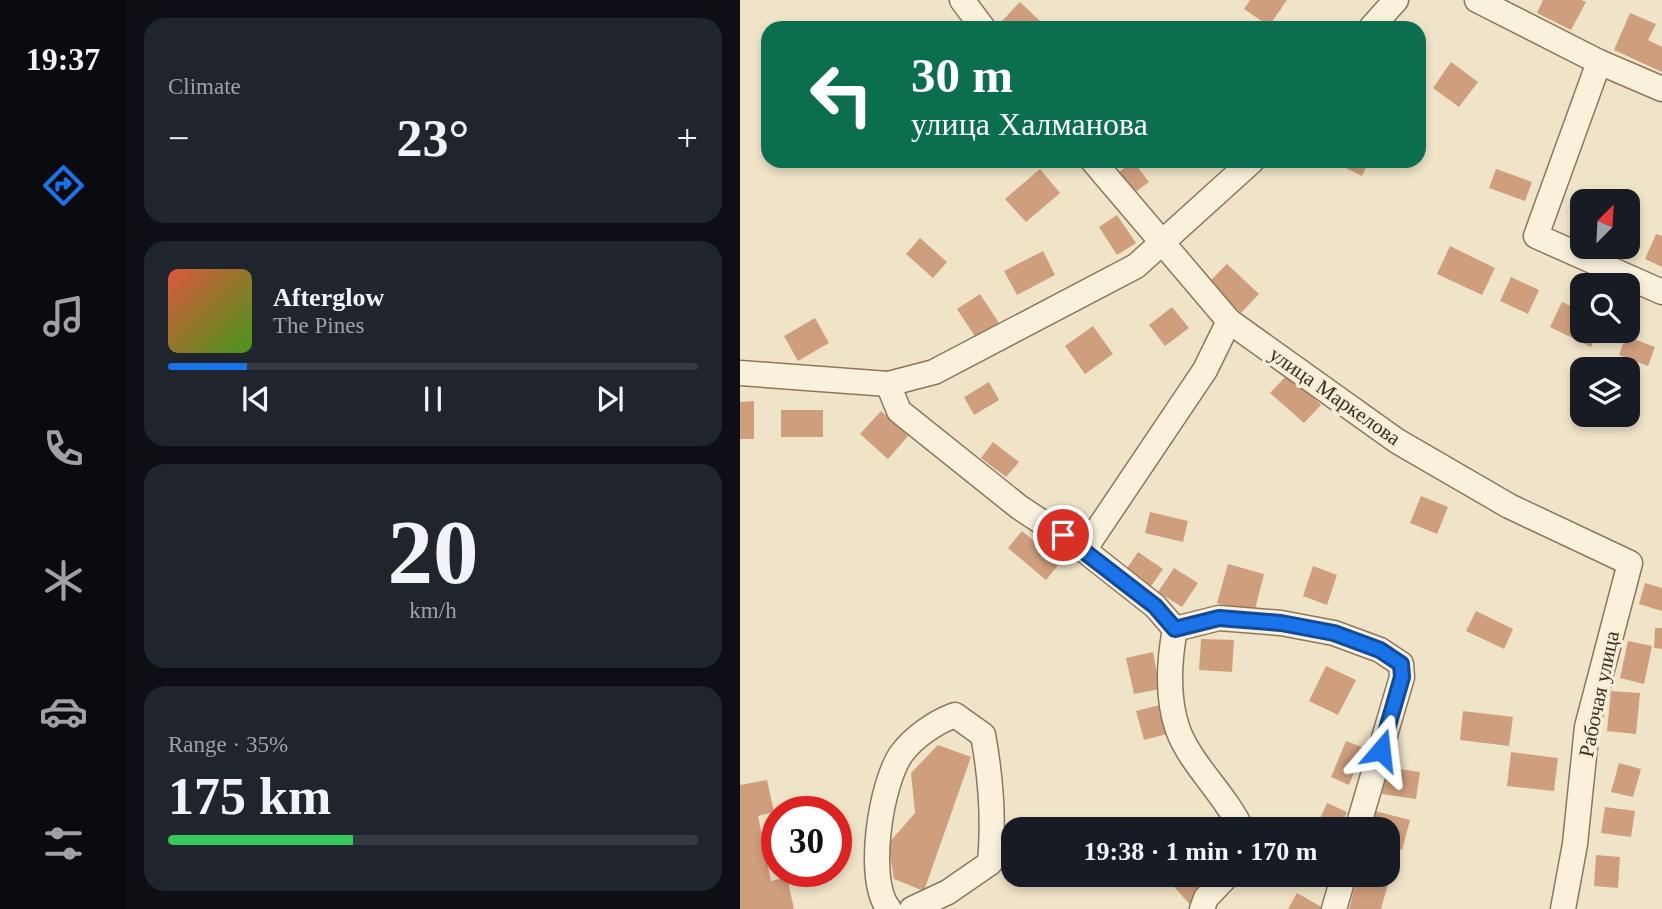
<!DOCTYPE html>
<html lang="en">
<head>
<meta charset="utf-8">
<style>
	:root { --surface:#171b24; --page:#20242c; --text:#f1f3f6; --muted:#9ea1a6; --line:#363941; --accent:#1a73e8 }
	body { margin:0; font-family:"Times New Roman",serif; background:var(--page); color:var(--text); height:100vh; display:flex; flex-direction:column; font-size:26px; white-space:nowrap }
	* { box-sizing:border-box; margin:0 }
	p { font-size:23px; color:var(--muted) }
	.icon { flex:none; width:38px; height:38px; fill:none; stroke:currentColor; stroke-width:2; stroke-linecap:round; stroke-linejoin:round }
	.map { position:relative; flex:1; overflow:hidden }
	.drawer { display:flex; flex-direction:column; gap:18px; padding:18px; background:#0d0f14; width:614px }
	.drawer>* { flex:none }
	.guide { position:absolute; left:21px; top:21px; width:665px; height:147px; border-radius:21px; box-shadow:0 4px 10px #0003; background:#0b6e4f; color:#fff; overflow:hidden }
	.needle { width:46px; rotate:24deg }
	.controls { position:absolute; left:830px; top:189px; display:grid; gap:14px }
	.controls a { display:grid; place-items:center; width:70px; height:70px; border-radius:14px; background:var(--surface); box-shadow:0 4px 10px #0003; font-size:35px }
	.speed { position:absolute; left:21px; top:796px; display:flex; gap:14px; font-size:35px; font-weight:700; text-align:center }
	.speed>* { display:grid; place-content:center; width:91px; height:91px; border-radius:50%; background:var(--surface); box-shadow:0 4px 10px #0003; line-height:1 }
	.speed .limit { border:10px solid #d22; background:#fff; color:#111 }
	.pin { position:absolute; display:grid; place-items:center; width:60px; height:60px; color:#fff; margin:-30px; border:4px solid #fff; border-radius:50%; box-shadow:0 2px 7px #0007 }
	.me { position:absolute; width:77px; margin:-38px; rotate:17deg; stroke-linejoin:round; filter:drop-shadow(0 0 5px #0008) }
	.turn { display:flex; align-items:center; gap:24px; height:147px; padding:0 35px; font-size:32px }
	.turn .icon { width:91px; height:91px; stroke-width:2.5 }
	.turn b { display:block; font-size:49px; line-height:60px }
	.big { font-size:52px; font-weight:700; line-height:1.1 }
	.drawer .card { flex:1; display:flex; flex-direction:column; justify-content:center; gap:10px; min-width:0; padding:0 24px; border-radius:21px; background:var(--page) }
	.drawer .dial { align-items:center; gap:0 }
	.dial b { font-size:91px; line-height:1 }
	.song { display:flex; align-items:center; gap:21px }
	.cover { width:84px; height:84px; border-radius:10px; background:linear-gradient(135deg,hsl(10 70% 55%),hsl(100 70% 35%)) }
	.played { height:7px; border-radius:4px; background:linear-gradient(90deg,var(--accent) 15%,var(--line) 15%) }
	.keys { display:flex; justify-content:space-around; direction:ltr }
	.heat { display:flex; justify-content:space-between; align-items:center; font-size:38px; direction:ltr }
	.charge { height:10px; border-radius:5px; background:linear-gradient(90deg,#34c759 35%,var(--line) 0) }
	.trip { position:absolute; left:261px; top:817px; width:399px; height:70px; border-radius:21px; background:var(--surface); box-shadow:0 4px 10px #0003; font-weight:700; line-height:70px; text-align:center }
	main { display:flex; flex:1; min-height:0 }
	.menu { display:flex; flex-direction:column; width:126px; justify-content:space-around; align-items:center; background:#090b0e; color:var(--muted) }
	.menu .icon { width:49px; height:49px }
	.menu .selected { color:var(--accent) }
	.menu b { font-size:32px; color:var(--text) }
	.map>svg:first-child { display:block }
</style>
</head>
<body>
<main>
<nav class="menu">
<b>19:37</b>
<svg class="icon selected" aria-label="directions" viewBox="0 0 24 24"><path d="M12 3l9 9-9 9-9-9zM9 14v-3h6M13 9l2 2-2 2"/></svg>
<svg class="icon" aria-label="music" viewBox="0 0 24 24"><path d="M9 18V5l10-2v13"/><circle cx="6" cy="18" r="3"/><circle cx="16" cy="16" r="3"/></svg>
<svg class="icon" aria-label="phone" viewBox="0 0 24 24"><path d="M5 4h4l2 5-3 2q2 4 5 5l2-3 5 2v4C11 20 4 13 5 4z"/></svg>
<svg class="icon" aria-label="climate" viewBox="0 0 24 24"><path d="M12 3v18M4 7l16 10M4 17L20 7"/></svg>
<svg class="icon" aria-label="car" viewBox="0 0 24 24"><path d="M5 17H2v-5l4-1 3-4h7l3 4 3 1v5h-3M9 17h6M6 11h13"/><circle cx="7" cy="17" r="2"/><circle cx="17" cy="17" r="2"/></svg>
<svg class="icon" aria-label="filters" viewBox="0 0 24 24"><path d="M4 7h16M4 17h16"/><circle cx="9" cy="7" r="2"/><circle cx="15" cy="17" r="2"/></svg>
</nav>
<section class="drawer">
<div class="card"><p>Climate</p>
<div class="heat"><a>−</a><b class="big">23°</b><a>+</a></div>
</div>
<div class="card">
<div class="song"><i class="cover"></i><div><b>Afterglow</b><p>The Pines</p></div></div>
<div class="played"></div>
<div class="keys"><svg class="icon" aria-label="previous" viewBox="0 0 24 24"><path d="M18 5L8 12l10 7zM5 5v14"/></svg><svg class="icon" aria-label="pause" viewBox="0 0 24 24"><path d="M8 5v14M16 5v14"/></svg><svg class="icon" aria-label="next" viewBox="0 0 24 24"><path d="M6 5l10 7-10 7zM19 5v14"/></svg></div>
</div>
<div class="card dial"><b>20</b><p>km/h</p></div>
<div class="card"><p>Range · 35%</p><b class="big">175 km</b><div class="charge"></div></div>
</section>
<div class="map">
<svg width="922" height="909" viewBox="0 0 922 909">
	<rect width="100%" height="100%" fill="#f0e4c8"/>
	<g fill="#cf9f7d">
		<path d="M510,0H547L529,26L504,9Z"/>
		<path d="M803,0H841L846,2L831,30L797,13Z"/>
		<path d="M280,2L300,21L293,28H270L262,21Z"/>
		<path d="M890,13L916,24L908,40L922,47V72L874,50Z"/>
		<path d="M711,62L738,82L719,107L693,88Z"/>
		<path d="M393,161L409,182L390,196L374,176Z"/>
		<path d="M592,161H629L622,176Z"/>
		<path d="M300,169L320,193L286,222L265,199Z"/>
		<path d="M756,169L792,182L785,201L749,188Z"/>
		<path d="M377,215L396,243L377,255L359,227Z"/>
		<path d="M916,234L922,236V267L905,259Z"/>
		<path d="M180,238L207,262L193,278L166,254Z"/>
		<path d="M710,246L755,268L742,295L697,274Z"/>
		<path d="M303,251L315,275L277,295L264,271Z"/>
		<path d="M487,264L519,294L501,313L469,282Z"/>
		<path d="M771,277L799,290L788,314L760,301Z"/>
		<path d="M240,294L259,323L236,338L217,309Z"/>
		<path d="M822,302L842,311V331H859L851,347L810,327Z"/>
		<path d="M432,307L449,328L425,346L409,325Z"/>
		<path d="M75,318L89,343L58,361L44,336Z"/>
		<path d="M353,326L373,354L345,374L325,346Z"/>
		<path d="M886,336L915,347L908,366L879,355Z"/>
		<path d="M548,374L581,405L564,423L530,393Z"/>
		<path d="M249,382L259,400L234,415L224,397Z"/>
		<path d="M14,401V439H0V402Z"/>
		<rect x="41" y="410" width="42" height="27"/>
		<path d="M141,411L168,436L148,459L120,434Z"/>
		<path d="M253,442L279,462L266,477L241,458Z"/>
		<path d="M681,496L708,507L697,534L670,523Z"/>
		<path d="M410,512L448,521L443,542L405,533Z"/>
		<path d="M282,531L320,563L306,580L268,548Z"/>
		<path d="M398,552L423,569L409,589L384,573Z"/>
		<path d="M488,564L524,574L514,613L477,603Z"/>
		<path d="M573,566L597,575L587,605L563,596Z"/>
		<path d="M434,568L458,583L442,607L418,592Z"/>
		<path d="M905,583L922,588V611L899,604Z"/>
		<path d="M736,611L773,629L764,649L726,631Z"/>
		<path d="M915,628H922V649L914,648Z"/>
		<path d="M461,639L494,640L492,672L459,670Z"/>
		<path d="M888,641L912,646L904,684L880,678Z"/>
		<path d="M413,652L420,689L394,694L386,658Z"/>
		<path d="M586,666L616,680L598,715L569,701Z"/>
		<path d="M871,691L900,693L896,734L867,731Z"/>
		<path d="M420,705L427,734L404,740L396,711Z"/>
		<path d="M723,711L773,717L769,746L720,740Z"/>
		<path d="M606,741L624,748L609,785L591,777Z"/>
		<path d="M198,745L231,757L184,891L154,879L148,844L175,813L171,773Z"/>
		<path d="M771,752L818,758L814,791L767,786Z"/>
		<path d="M879,763L901,769L893,797L871,792Z"/>
		<path d="M646,767L680,772L676,799L642,794Z"/>
		<path d="M27,780L34,812L18,816L31,881L47,877L54,909H0V785Z"/>
		<path d="M587,803L607,812L599,830L576,828Z"/>
		<path d="M865,807L895,811L891,837L861,833Z"/>
		<path d="M635,811L670,820L662,850L648,846V830H630Z"/>
		<path d="M856,855L880,857L878,888L854,886Z"/>
		<path d="M648,872L651,873L641,909H609L618,875H648Z"/>
		<path d="M424,875H458L472,891L452,907Z"/>
		<path d="M557,893L585,909H548Z"/>
	</g>
	<g fill="none" stroke-linecap="round" stroke-linejoin="round">
		<defs>
			<g id="minor">
				<path d="M222,0L243,28"/>
				<path d="M737,0L859,62L922,89"/>
				<path d="M631,28L656,0"/>
				<path d="M859,62L796,236L922,292"/>
				<path d="M353,161L489,321L657,441L769,506L890,563L847,727L835,844L823,909"/>
				<path d="M0,373L148,384L159,411L279,507L344,550L415,606L435,629L479,618L541,623L594,633L640,650L661,664L662,677L617,830"/>
				<path d="M148,384L194,372L396,266L512,161"/>
				<path d="M344,550L465,370L489,321"/>
				<path d="M435,629C429,661 427,699 438,730C451,765 486,795 502,830"/>
				<path d="M149,909C125,881 141,781 162,753C175,736 196,722 215,715L243,735C251,778 254,820 250,863L208,892L172,909"/>
				<path d="M462,909L466,898L488,875"/>
				<path d="M594,909L604,875"/>
			</g>
		</defs>
		<use href="#minor" stroke="#8d765c" stroke-width="27"/>
		<use href="#minor" stroke="#faf1dc" stroke-width="24"/>
	</g>
	<g fill="none" stroke-linecap="round" stroke-linejoin="round">
		<defs>
			<path id="route" d="M323,535L415,606L435,629L479,618L541,623L594,633L640,650L661,664L662,677L641,750"/>
		</defs>
		<use href="#route" stroke="#114b97" stroke-width="18"/>
		<use href="#route" stroke="#1a73e8" stroke-width="12"/>
	</g>
	<g text-anchor="middle" stroke-width="7" stroke-linejoin="round" paint-order="stroke">
		<g font-size="21" fill="#3d2e20" stroke="#f7eed8">
			<text transform="translate(595 396) rotate(35)" y="7">улица Маркелова</text>
			<text transform="translate(859 694) rotate(-78)" y="7">Рабочая улица</text>
		</g>
	</g>
</svg>
<div class="controls">
<a><svg class="needle" viewBox="-14 -14 28 28"><path d="M0-13l5 13h-10z" fill="#e53935"/><path d="M0 13l5-13h-10z" fill="#9ea1a6"/></svg></a>
<a><svg class="icon" aria-label="search" viewBox="0 0 24 24"><circle cx="10" cy="10" r="6"/><path d="M15 15l6 6"/></svg></a>
<a><svg class="icon" aria-label="layers" viewBox="0 0 24 24"><path d="M12 4l9 5-9 5-9-5zM3 14l9 5 9-5"/></svg></a>
</div>
<div class="speed"><div class="limit">30</div></div>
<div class="pin" style="left:323px;top:535px;background:#d93025"><svg class="icon" aria-label="arrive" viewBox="0 0 24 24"><path d="M6 21V4h12l-3 4 3 4H6"/></svg></div>
<svg class="me" style="left:641px;top:750px" viewBox="-20 -20 40 40"><path d="M0-17L14 15 0 8-14 15z" fill="#1a73e8" stroke="#fff" stroke-width="4"/></svg>
<div class="trip">19:38 · 1 min · 170 m</div>
<div class="guide">
<div class="turn"><svg class="icon" aria-label="left" viewBox="0 0 24 24"><path d="M17 20v-9H6M10 6l-5 5 5 5"/></svg><div><b>30 m</b>улица Халманова</div></div>
</div>
</div>
</main>
</body>
</html>
